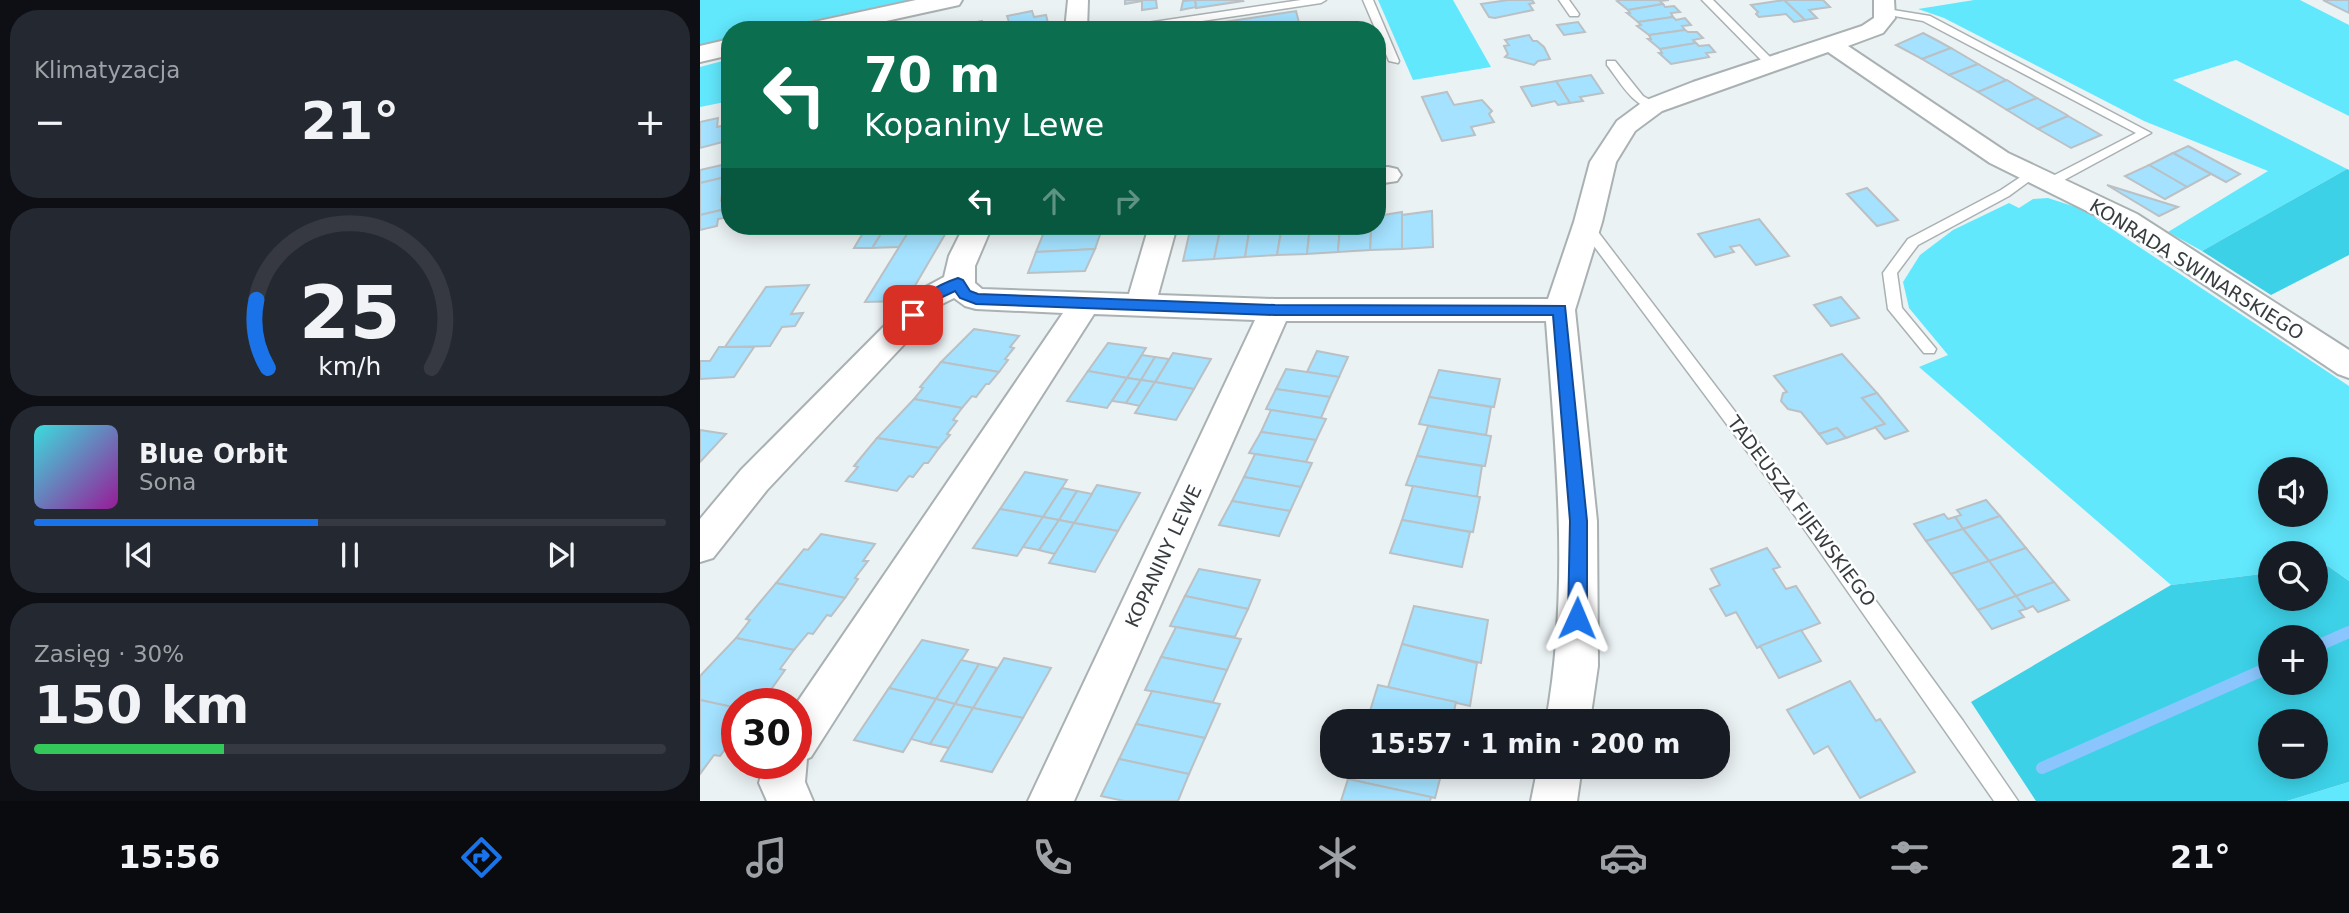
<!DOCTYPE html>
<html lang="pl">
<head>
<meta charset="utf-8">
<style>
	:root { --surface:#171b24; --page:#242831; --text:#f1f3f6; --muted:#9ea1a6; --line:#363941; --accent:#1a73e8 }
	body { margin:0; font-family:"DejaVu Sans",sans-serif; background:var(--page); color:var(--text); height:100vh; display:flex; flex-direction:column; font-size:26px; white-space:nowrap }
	* { box-sizing:border-box; margin:0 }
	p { font-size:23px; color:var(--muted) }
	.icon { flex:none; width:38px; height:38px; fill:none; stroke:currentColor; stroke-width:2; stroke-linecap:round; stroke-linejoin:round }
	.map { position:relative; flex:1; overflow:hidden }
	.details { display:flex; flex-direction:column; gap:10px; padding:10px; background:#0d0f14; width:700px }
	.details>* { flex:none }
	.banner { position:absolute; left:21px; top:21px; width:665px; height:214px; border-radius:28px; box-shadow:0 4px 18px #0003; background:#0b6e4f; color:#fff; overflow:hidden }
	.controls { position:absolute; left:1558px; top:457px; display:grid; gap:14px }
	.controls a { display:grid; place-items:center; width:70px; height:70px; border-radius:50%; background:var(--surface); box-shadow:0 4px 18px #0003; font-size:35px }
	.speed { position:absolute; left:21px; top:688px; display:flex; gap:14px; font-size:35px; font-weight:700; text-align:center }
	.speed>* { display:grid; place-content:center; width:91px; height:91px; border-radius:50%; background:var(--surface); box-shadow:0 4px 18px #0003; line-height:1 }
	.speed .limit { border:10px solid #d22; background:#fff; color:#111 }
	.pin { position:absolute; display:grid; place-items:center; width:60px; height:60px; color:#fff; margin:-30px; border-radius:14px; box-shadow:0 4px 10px #0006 }
	.me { position:absolute; width:77px; margin:-38px; rotate:1deg; stroke-linejoin:round; filter:drop-shadow(0 0 5px #0008) }
	.turn { display:flex; align-items:center; gap:24px; height:147px; padding:0 28px; font-size:32px }
	.turn .icon { width:91px; height:91px; stroke-width:2.5 }
	.turn b { display:block; font-size:49px; line-height:60px }
	.lanes { display:flex; align-items:center; height:66px; padding:0 28px; background:#0003; justify-content:center; gap:35px; direction:ltr }
	.lanes .off { opacity:.35 }
	.big { font-size:52px; font-weight:700; line-height:1.1 }
	.details .card { flex:1; display:flex; flex-direction:column; justify-content:center; gap:10px; min-width:0; padding:0 24px; border-radius:28px; background:var(--page) }
	.details .dial { align-items:center; gap:0 }
	.dial svg { height:182px; overflow:visible; fill:none; stroke:var(--line); stroke-width:7; stroke-linecap:round; text-anchor:middle }
	.dial text { fill:var(--text); stroke:none }
	.song { display:flex; align-items:center; gap:21px }
	.cover { width:84px; height:84px; border-radius:10px; background:linear-gradient(135deg,hsl(180 70% 55%),hsl(300 70% 35%)) }
	.played { height:7px; border-radius:4px; background:linear-gradient(90deg,var(--accent) 45%,var(--line) 45%) }
	.keys { display:flex; justify-content:space-around; direction:ltr }
	.heat { display:flex; justify-content:space-between; align-items:center; font-size:38px; direction:ltr }
	.charge { height:10px; border-radius:5px; background:linear-gradient(90deg,#34c759 30%,var(--line) 0) }
	.trip { position:absolute; left:620px; top:709px; width:410px; height:70px; border-radius:28px; background:var(--surface); box-shadow:0 4px 18px #0003; font-weight:700; line-height:70px; text-align:center }
	.menu { display:flex; height:112px; justify-content:space-around; align-items:center; background:#090b0e; color:var(--muted) }
	.menu .icon { width:49px; height:49px }
	.menu .active { color:var(--accent) }
	.menu b { font-size:32px; color:var(--text) }
	main { display:flex; flex:1; min-height:0 }
	.map>svg:first-child { display:block }
</style>
</head>
<body>
<main>
<section class="details">
<div class="card"><p>Klimatyzacja</p>
<div class="heat"><a>−</a><b class="big">21°</b><a>+</a></div>
</div>
<div class="card dial"><svg viewBox="0 0 100 80">
<path d="M14 69A42 42 0 1 1 86 69"/>
<path d="M14 69A42 42 0 0 1 9 39" stroke="#1a73e8"/>
<text x="50" y="56" font-size="32" font-weight="700">25</text>
<text x="50" y="72" font-size="11">km/h</text>
</svg></div>
<div class="card">
<div class="song"><i class="cover"></i><div><b>Blue Orbit</b><p>Sona</p></div></div>
<div class="played"></div>
<div class="keys"><svg class="icon" aria-label="previous" viewBox="0 0 24 24"><path d="M18 5L8 12l10 7zM5 5v14"/></svg><svg class="icon" aria-label="pause" viewBox="0 0 24 24"><path d="M8 5v14M16 5v14"/></svg><svg class="icon" aria-label="next" viewBox="0 0 24 24"><path d="M6 5l10 7-10 7zM19 5v14"/></svg></div>
</div>
<div class="card"><p>Zasięg · 30%</p><b class="big">150 km</b><div class="charge"></div></div>
</section>
<div class="map">
<svg width="1649" height="801" viewBox="0 0 1649 801">
	<rect width="100%" height="100%" fill="#ebf2f4"/>
	<g fill="#62e8fd" fill-rule="evenodd">
		<path d="M0,0H209L68,30H30V39L0,45Z"/>
		<path d="M678,0H753L791,67L713,80Z"/>
		<path d="M1274,0H1600L1649,25V116L1536,60L1473,80L1647,169L1502,251L1468,232L1568,171L1444,121L1244,18L1218,9Z"/>
		<path d="M30,59V101L0,107V67Z"/>
		<path d="M1348,198L1382,209L1649,386V581L1628,566L1615,567V553H1570V573L1471,585L1219,367L1248,355L1209,308L1203,282L1220,255L1253,230L1309,203L1319,208L1333,199ZM1570,469H1615V514H1570Z"/>
		<path d="M1649,782V801H1587Z"/>
	</g>
	<g fill="#3cd1e7" fill-rule="evenodd">
		<path d="M1647,169L1649,170V255L1571,295L1502,251Z"/>
		<path d="M1628,566L1649,581V782L1587,801H1336L1271,702L1471,585L1570,573V598H1615V567ZM1570,637H1615V682H1570ZM1570,721H1615V766H1570Z"/>
	</g>
	<g fill="none" stroke-linecap="round" stroke-linejoin="round">
		<g stroke="#8ac6fd" stroke-width="12">
			<path d="M1615,647L1649,632"/>
			<path d="M1342,768L1570,667"/>
		</g>
	</g>
	<g fill="#a4e2ff" stroke="#bac0c3" stroke-width="2">
		<path d="M425,0H456L457,8L442,10V1L425,4Z"/>
		<path d="M495,0H542L543,1L496,8Z"/>
		<path d="M495,0L496,7L481,10L483,1Z"/>
		<path d="M808,0H832L834,3L829,4L833,10L795,18L789,17L781,4Z"/>
		<path d="M920,0H969L960,1L963,4L928,10L917,1Z"/>
		<path d="M1084,0H1123L1130,7L1109,10L1117,18L1105,20Z"/>
		<path d="M1084,0L1105,20L1094,22L1086,14L1059,17L1056,14L1058,12L1051,5Z"/>
		<path d="M1623,0H1649V13Z"/>
		<path d="M963,4L965,7L974,6L980,12L971,13L973,17L938,22L927,13H930L928,10Z"/>
		<path d="M332,11L334,17L346,15L349,27L335,30H257V26L282,21L284,27L309,22L307,16Z"/>
		<path d="M596,11L601,30H471Z"/>
		<path d="M973,17L976,20L985,18L991,25L982,26L985,30L949,35L937,26L941,25L938,22Z"/>
		<path d="M878,22L885,32L864,35L857,25Z"/>
		<path d="M985,30L988,32H997L1003,38L993,40L996,43L960,49L948,39H951L949,35Z"/>
		<path d="M1223,33L1240,42L1251,48L1222,59L1196,45Z"/>
		<path d="M829,35L833,41H837L844,47L850,59L838,61L834,65L805,57L808,54L804,46L809,45L805,40Z"/>
		<path d="M996,43L999,46L1009,45L1015,52L1006,53L1009,57L971,64L959,53H962L960,49Z"/>
		<path d="M1251,48L1263,55L1278,64L1249,75L1222,59Z"/>
		<path d="M1278,64L1306,80H1307L1278,92L1249,75Z"/>
		<path d="M891,75L903,93L880,97L883,101L870,103L856,81Z"/>
		<path d="M1307,80L1320,88L1337,98L1307,110L1278,92Z"/>
		<path d="M856,81L870,103L858,105L855,101L832,106L821,87Z"/>
		<path d="M747,92L754,105L782,100L792,111L789,114L794,122L771,127L775,135L742,141L722,97Z"/>
		<path d="M1337,98L1367,115L1368,116L1338,129L1307,110Z"/>
		<rect x="677" y="111" width="8" height="27"/>
		<path d="M1368,116L1382,124L1401,135L1371,148L1338,129Z"/>
		<path d="M18,118L17,127L30,124V140L0,148V122Z"/>
		<path d="M1488,146L1540,174L1526,182L1473,153Z"/>
		<path d="M1473,153L1511,174L1487,187L1449,165Z"/>
		<path d="M26,164L25,170L30,169V176L0,183V170Z"/>
		<path d="M1449,165L1487,187L1465,199L1425,176Z"/>
		<path d="M30,176V184L23,186L21,201L30,199V208L0,215V183Z"/>
		<path d="M1407,185L1478,207L1459,216Z"/>
		<path d="M1167,188L1198,220L1177,226L1147,194Z"/>
		<path d="M30,208V217L18,219L17,226L0,230V215Z"/>
		<path d="M732,211L733,247L702,249V215Z"/>
		<path d="M702,212V249L670,250L671,226H677V216Z"/>
		<path d="M1059,219L1089,256L1056,265L1040,245L1030,247L1034,252L1015,257L998,234Z"/>
		<path d="M347,226H403L402,229L344,232Z"/>
		<path d="M491,226H521L514,259L483,261Z"/>
		<path d="M521,226H550L545,257L514,259Z"/>
		<path d="M550,226H582L577,255L545,257Z"/>
		<path d="M582,226H610L607,254L577,255Z"/>
		<path d="M610,226H640L638,252L607,254Z"/>
		<path d="M640,226H671L670,250L638,252Z"/>
		<path d="M402,229L395,249L336,252L344,232Z"/>
		<path d="M209,231L199,247L172,248L182,232Z"/>
		<path d="M209,231H247L206,301L165,302Z"/>
		<path d="M182,232L172,248H154L163,233Z"/>
		<path d="M395,249L385,271L328,273L336,252Z"/>
		<path d="M109,285L91,314L103,313L95,326L82,327L70,346L25,347L66,287Z"/>
		<path d="M1141,297L1159,318L1131,326L1114,305Z"/>
		<path d="M274,329L319,336L310,347L314,348L305,359L308,360L299,372L241,362Z"/>
		<path d="M408,343L446,348L427,378L388,371Z"/>
		<path d="M19,347H54L34,377L0,379V361H10Z"/>
		<path d="M617,351L648,357L639,377L607,372Z"/>
		<path d="M473,353L511,359L494,389L455,382Z"/>
		<path d="M1142,354L1177,393L1162,398L1185,424L1146,438L1137,428L1119,434L1101,412L1088,409L1081,401L1083,393L1087,392L1074,376Z"/>
		<path d="M442,355L455,357L441,380L427,378Z"/>
		<path d="M455,357L469,359L455,382L441,380Z"/>
		<path d="M241,362L299,372L289,384H286L276,397L272,396L262,408L214,399L223,388L220,387Z"/>
		<path d="M586,369L607,372L639,377L630,397L576,389Z"/>
		<path d="M739,370L800,379L794,407L729,397Z"/>
		<path d="M388,371L427,378L407,408L367,401Z"/>
		<path d="M427,378L441,380L426,403L412,401Z"/>
		<path d="M441,380L455,382L440,406L426,403Z"/>
		<path d="M455,382L494,389L476,420L435,413Z"/>
		<path d="M576,389L630,397L621,418L566,409Z"/>
		<path d="M1177,393L1208,431L1185,439L1175,427L1185,424L1162,398Z"/>
		<path d="M729,397L791,407L786,435L719,424Z"/>
		<path d="M214,399L262,408L253,420L257,421L247,434L250,435L239,448L177,438Z"/>
		<path d="M571,410L621,418L626,419L616,440L561,432Z"/>
		<path d="M728,426L791,436L785,466L717,456Z"/>
		<path d="M1137,428L1146,438L1127,444L1119,434Z"/>
		<path d="M0,430L26,434L0,462Z"/>
		<path d="M561,432L616,440L606,462L549,453Z"/>
		<path d="M177,438L239,448L228,463H224L213,477L209,476L197,491L146,481L158,467L154,466Z"/>
		<path d="M555,454L606,462L612,463L601,487L544,477Z"/>
		<path d="M717,456L782,466L777,497L706,485Z"/>
		<path d="M325,472L367,480L343,517L300,509Z"/>
		<path d="M544,477L601,487L590,511L532,501Z"/>
		<path d="M397,485L440,493L418,531L374,523Z"/>
		<path d="M713,486L780,497L773,532L702,520Z"/>
		<path d="M362,488L377,491L359,520L343,517Z"/>
		<path d="M377,491L392,494L374,523L359,520Z"/>
		<path d="M1286,500L1300,516L1263,529L1255,517L1261,515L1257,510Z"/>
		<path d="M532,501L590,511L579,536L519,525Z"/>
		<path d="M300,509L343,517L317,556L273,548Z"/>
		<path d="M1244,514L1248,519L1255,517L1263,529L1226,541L1214,524Z"/>
		<path d="M1300,516L1326,548L1289,561L1263,529Z"/>
		<path d="M343,517L359,520L339,550L323,547Z"/>
		<path d="M359,520L374,523L355,554L339,550Z"/>
		<path d="M702,520L770,532L762,567L690,553Z"/>
		<path d="M374,523L418,531L395,572L349,563Z"/>
		<path d="M1263,529L1289,561L1251,574L1226,541Z"/>
		<path d="M121,534L175,544L163,561H168L155,578L158,579L145,598L76,583L104,549L108,550Z"/>
		<path d="M1067,548L1080,567L1073,569L1086,589L1096,586L1120,623L1057,648L1036,612L1026,616L1010,589L1020,585L1011,569Z"/>
		<path d="M1326,548L1354,582L1316,596L1289,561Z"/>
		<path d="M1289,561L1316,596L1278,610L1251,574Z"/>
		<path d="M499,569L560,580L548,609L485,596Z"/>
		<path d="M1354,582L1369,600L1338,612L1333,606L1326,609L1316,596Z"/>
		<path d="M76,583L145,598L131,616L127,615L113,634L108,633L94,650L36,638L50,620L46,619Z"/>
		<path d="M485,596L548,609L535,637L470,626Z"/>
		<path d="M1316,596L1326,609L1319,611L1324,617L1292,629L1278,610Z"/>
		<path d="M714,606L788,620L781,663L702,644Z"/>
		<path d="M476,627L541,639L527,670L461,657Z"/>
		<path d="M1101,630L1121,661L1079,678L1060,646Z"/>
		<path d="M36,638L94,650L80,669L85,670L70,691L73,692L64,704H37V708L0,700V676Z"/>
		<path d="M222,640L268,650L236,699L189,688Z"/>
		<path d="M702,644L777,663L770,706L688,687Z"/>
		<path d="M461,657L527,670L513,702L445,690Z"/>
		<path d="M304,658L351,668L323,718L273,708Z"/>
		<path d="M261,660L279,664L255,704L236,699Z"/>
		<path d="M279,664L297,668L273,708L255,704Z"/>
		<path d="M1150,681L1176,721L1180,719L1215,772L1160,798L1128,746L1114,754L1087,710Z"/>
		<path d="M678,685L756,702L752,721H667Z"/>
		<path d="M189,688L236,699L203,752L154,740Z"/>
		<path d="M452,691L520,704L505,738L436,724Z"/>
		<path d="M236,699L255,704L230,744L211,739Z"/>
		<path d="M0,700L37,708V734L20,756L14,755L0,774Z"/>
		<path d="M255,704L273,708L249,748L230,744Z"/>
		<path d="M273,708L323,718L292,772L241,761Z"/>
		<path d="M436,724L505,738L489,774L419,759Z"/>
		<path d="M419,759L489,774L478,801H424L401,796Z"/>
		<path d="M652,766H739L738,770L742,771L735,798L648,779Z"/>
		<path d="M648,779L731,797L730,801H641Z"/>
	</g>
	<g fill="none" stroke-linecap="round" stroke-linejoin="round">
		<defs>
			<g id="service">
				<path d="M601,0H626L621,3L442,30H415L420,27Z"/>
				<path d="M663,0H673L699,61L698,63L689,61Z"/>
				<path d="M859,0H869L879,14L878,16H870Z"/>
				<path d="M1002,0H1013L1074,61V65H1066Z"/>
				<path d="M1187,9L1230,16L1451,133L1355,185H1347V179L1436,133L1223,21L1183,14V10Z"/>
				<path d="M907,61H915L943,96L957,104V108C935,111 919,80 907,65Z"/>
				<path d="M1331,170L1335,171V177L1309,196L1218,245L1197,273L1202,308L1236,349L1234,353H1224L1188,309L1183,273L1208,239L1301,190Z"/>
				<path d="M887,223L892,224L1107,506L1263,721L1318,801H1294L1095,516L882,230L880,227Z"/>
			</g>
			<g id="minor">
				<path d="M368,0H388L387,30H365Z"/>
				<path d="M1174,0H1194L1195,18L1183,33L1148,46L1308,153L1437,214L1649,350V378L1638,374L1417,226L1290,163L1128,52L962,111L935,131L916,162L902,222L875,310L897,521L898,666L890,721H846C870,588 856,454 846,321H586L374,801H328L555,320L394,314L111,757L107,759L105,782L113,801H67L59,783L64,763H96V704L363,313L276,309L265,306L254,298L242,304L67,490L13,558L0,562V519L41,470L220,290L244,277L249,256L264,226H292L275,266V283L282,289L429,294L449,226H477L458,295L575,299H848L874,222L890,162L917,121L944,101L993,82L1162,26L1174,18Z"/>
				<path d="M688,167L697,169L701,175L697,181L677,184V168Z"/>
				<path d="M838,766H882L877,801H831Z"/>
			</g>
			<g id="tertiary">
				<path d="M216,0H262L259,5L145,30H97L100,25Z"/>
				<path d="M30,39V55L0,62V46Z"/>
			</g>
		</defs>
		<use href="#service" stroke="#aab1b2" stroke-width="3"/>
		<use href="#minor" stroke="#aab1b2" stroke-width="4"/>
		<use href="#tertiary" stroke="#aab1b2" stroke-width="4"/>
		<use href="#service" fill="#fff" fill-rule="evenodd"/>
		<use href="#minor" fill="#fff" fill-rule="evenodd"/>
		<use href="#tertiary" fill="#fff" fill-rule="evenodd"/>
	</g>
	<path fill="#1a73e8" stroke="#114b97" stroke-width="2" d="M258,278L263,280L270,291L278,294L575,305L865,306L887,521V618L884,624L877,627L871,624L868,618L870,521L853,315H575L276,304L260,298L255,291L236,300L218,319H208L206,315C218,297 237,285 258,278Z"/>
	<g text-anchor="middle" stroke-width="5" stroke-linejoin="round" paint-order="stroke">
		<g font-size="19" fill="#393c3d" stroke="#fdfeff">
			<text transform="translate(1497 269) rotate(32)" y="7">KONRADA SWINARSKIEGO</text>
			<text transform="translate(1102 511) rotate(53)" y="7">TADEUSZA FIJEWSKIEGO</text>
			<text transform="translate(463 556) rotate(-65)" y="7">KOPANINY LEWE</text>
		</g>
	</g>
</svg>
<div class="controls">
<a><svg class="icon" aria-label="sound" viewBox="0 0 24 24"><path d="M4 9h4l5-4v14l-5-4H4zM17 9q2 3 0 6"/></svg></a>
<a><svg class="icon" aria-label="search" viewBox="0 0 24 24"><circle cx="10" cy="10" r="6"/><path d="M15 15l6 6"/></svg></a>
<a>+</a>
<a>−</a>
</div>
<div class="speed"><div class="limit">30</div></div>
<div class="pin" style="left:213px;top:315px;background:#d93025"><svg class="icon" aria-label="arrive" viewBox="0 0 24 24"><path d="M6 21V4h12l-3 4 3 4H6"/></svg></div>
<svg class="me" style="left:877px;top:618px" viewBox="-20 -20 40 40"><path d="M0-17L14 15 0 8-14 15z" fill="#1a73e8" stroke="#fff" stroke-width="4"/></svg>
<div class="trip">15:57 · 1 min · 200 m</div>
<div class="banner">
<div class="turn"><svg class="icon" aria-label="left" viewBox="0 0 24 24"><path d="M17 20v-9H6M10 6l-5 5 5 5"/></svg><div><b>70 m</b>Kopaniny Lewe</div></div>
<div class="lanes"><svg class="icon" aria-label="left" viewBox="0 0 24 24"><path d="M17 20v-9H6M10 6l-5 5 5 5"/></svg><svg class="icon off" aria-label="ahead" viewBox="0 0 24 24"><path d="M12 20V5M6 11l6-6 6 6"/></svg><svg class="icon off" aria-label="right" viewBox="0 0 24 24"><path d="M7 20v-9h11M14 6l5 5-5 5"/></svg></div>
</div>
</div>
</main>
<nav class="menu">
<b>15:56</b>
<svg class="icon active" aria-label="directions" viewBox="0 0 24 24"><path d="M12 3l9 9-9 9-9-9zM9 14v-3h6M13 9l2 2-2 2"/></svg>
<svg class="icon" aria-label="music" viewBox="0 0 24 24"><path d="M9 18V5l10-2v13"/><circle cx="6" cy="18" r="3"/><circle cx="16" cy="16" r="3"/></svg>
<svg class="icon" aria-label="phone" viewBox="0 0 24 24"><path d="M5 4h4l2 5-3 2q2 4 5 5l2-3 5 2v4C11 20 4 13 5 4z"/></svg>
<svg class="icon" aria-label="climate" viewBox="0 0 24 24"><path d="M12 3v18M4 7l16 10M4 17L20 7"/></svg>
<svg class="icon" aria-label="car" viewBox="0 0 24 24"><path d="M5 17H2v-5l4-1 3-4h7l3 4 3 1v5h-3M9 17h6M6 11h13"/><circle cx="7" cy="17" r="2"/><circle cx="17" cy="17" r="2"/></svg>
<svg class="icon" aria-label="filters" viewBox="0 0 24 24"><path d="M4 7h16M4 17h16"/><circle cx="9" cy="7" r="2"/><circle cx="15" cy="17" r="2"/></svg>
<b>21°</b>
</nav>
</body>
</html>
